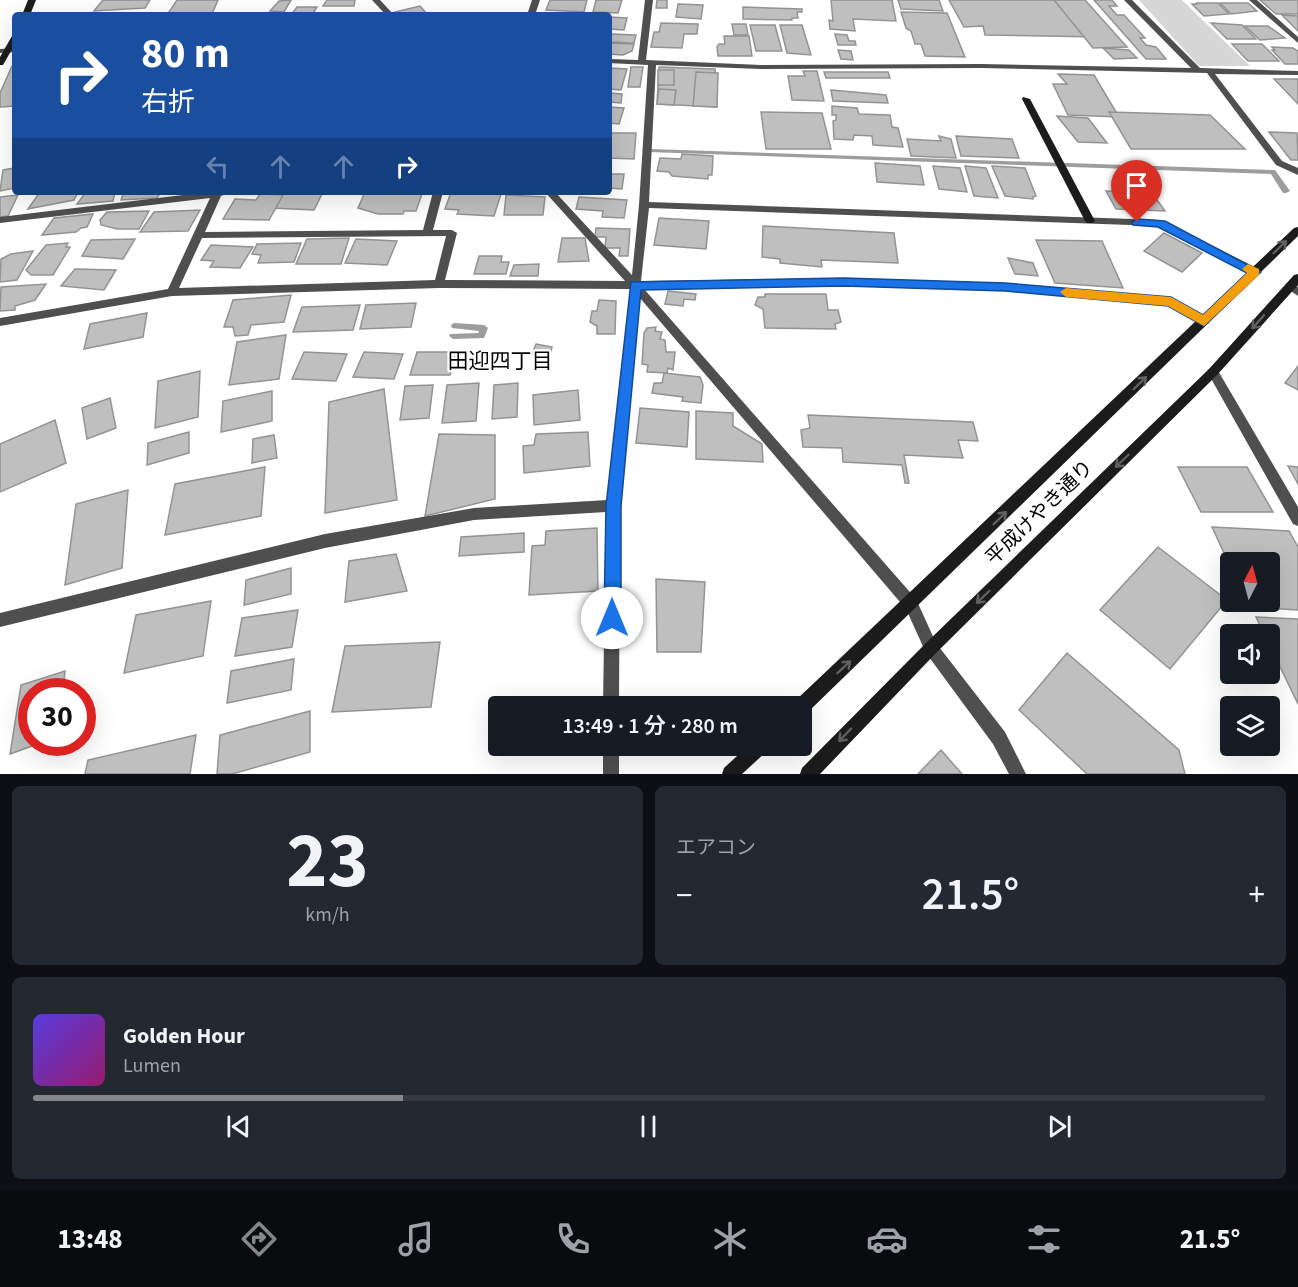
<!DOCTYPE html>
<html lang="ja">
<head>
<meta charset="utf-8">
<style>
	:root { --surface:#171b24; --page:#242831; --text:#f1f3f6; --muted:#9ea1a6; --line:#363941; --accent:#858687 }
	body { margin:0; font-family:"Source Sans 3","Noto Sans JP",sans-serif; background:var(--page); color:var(--text); height:100vh; display:flex; flex-direction:column; font-size:22px; white-space:nowrap }
	* { box-sizing:border-box; margin:0 }
	p { font-size:20px; color:var(--muted) }
	.icon { flex:none; width:33px; height:33px; fill:none; stroke:currentColor; stroke-width:2; stroke-linecap:round; stroke-linejoin:round }
	.map { position:relative; height:774px; overflow:hidden }
	.side { display:flex; flex-direction:column; gap:12px; padding:12px; background:#0d0f14; flex:1 }
	.side>* { flex:none }
	.hud { position:absolute; left:12px; top:12px; width:600px; height:183px; border-radius:6px; box-shadow:0 6px 24px #0002; background:#1a4fa0; color:#fff; overflow:hidden }
	.needle { width:39px; rotate:6deg }
	.fabs { position:absolute; left:1220px; top:552px; display:grid; gap:12px }
	.fabs a { display:grid; place-items:center; width:60px; height:60px; border-radius:6px; background:var(--surface); box-shadow:0 6px 24px #0002; font-size:30px }
	.speed { position:absolute; left:18px; top:678px; display:flex; gap:12px; font-size:30px; font-weight:700; text-align:center }
	.speed>* { display:grid; place-content:center; width:78px; height:78px; border-radius:50%; background:var(--surface); box-shadow:0 6px 24px #0002; line-height:1 }
	.speed .limit { border:9px solid #d22; background:#fff; color:#111 }
	.pin { position:absolute; display:grid; place-items:center; width:51px; height:51px; color:#fff; margin:-62px -26px; border-radius:50% 50% 50% 0; rotate:-45deg; box-shadow:0 0 6px #0007 }
	.pin .icon { rotate:45deg }
	.me { position:absolute; width:66px; margin:-33px; rotate:0deg; stroke-linejoin:round; filter:drop-shadow(0 0 4px #0008) }
	.turn { display:flex; align-items:center; gap:21px; height:126px; padding:0 30px; font-size:27px }
	.turn .icon { width:78px; height:78px; stroke-width:2.5 }
	.turn b { display:block; font-size:42px; line-height:51px }
	.lanes { display:flex; align-items:center; height:57px; padding:0 30px; background:#0003; justify-content:center; gap:30px; direction:ltr }
	.lanes .off { opacity:.35 }
	.big { font-size:45px; font-weight:600; line-height:1.1 }
	.side .card { flex:1; display:flex; flex-direction:column; justify-content:center; gap:9px; min-width:0; padding:0 21px; border-radius:9px; background:var(--page) }
	.side .dial { align-items:center; gap:0 }
	.dial b { font-size:78px; line-height:1 }
	.song { display:flex; align-items:center; gap:18px }
	.cover { width:72px; height:72px; border-radius:9px; background:linear-gradient(135deg,hsl(250 70% 55%),hsl(320 70% 35%)) }
	.played { height:6px; border-radius:3px; background:linear-gradient(90deg,var(--accent) 30%,var(--line) 30%) }
	.keys { display:flex; justify-content:space-around; direction:ltr }
	.heat { display:flex; justify-content:space-between; align-items:center; font-size:33px; direction:ltr }
	.side .tiles { flex:1; display:grid; gap:12px; grid-template-columns:1fr 1fr }
	.card:last-child { grid-column:span 2 }
	.trip { position:absolute; left:488px; top:696px; width:324px; height:60px; border-radius:6px; background:var(--surface); box-shadow:0 6px 24px #0002; font-weight:600; line-height:60px; text-align:center }
	.dock { display:flex; height:96px; justify-content:space-around; align-items:center; background:#090b0e; color:var(--muted) }
	.dock .icon { width:42px; height:42px }
	.dock .selected { color:var(--accent) }
	.dock b { font-size:27px; color:var(--text) }
	.map>svg:first-child { display:block }
</style>
</head>
<body>
<div class="map">
<svg width="1298" height="774" viewBox="0 0 1298 774">
	<rect width="100%" height="100%" fill="#fff"/>
	<path fill="#d6d6d6" d="M1139,0H1182L1250,66H1199Z"/>
	<g fill="none" stroke-linecap="round" stroke-linejoin="round">
		<g fill="#9d9d9d" fill-rule="evenodd">
			<path d="M650,149L1273,170H1275L1290,191L1286,193H1283L1271,174L648,152L647,151Z"/>
			<path d="M455,323L484,325L488,328L484,338L453,339L449,336L450,334L478,333L479,331L452,328L451,326L452,324Z"/>
		</g>
	</g>
	<g fill="#bfbfbf" stroke="#939393" stroke-width="1.5">
		<path d="M103,0H150L145,8L94,11Z"/>
		<path d="M177,0H218L212,14L167,15Z"/>
		<path d="M291,0L284,12L270,11L279,1Z"/>
		<path d="M327,0H355L354,6H323Z"/>
		<path d="M550,0H587L584,12L546,10Z"/>
		<path d="M596,0H622L618,13L593,12Z"/>
		<path d="M657,0H667V8H656Z"/>
		<path d="M831,0H892L896,21L853,19L855,31L830,29L829,20L833,21Z"/>
		<path d="M898,0H939L943,11L901,9Z"/>
		<path d="M949,0H1081L1100,27L1098,29L1100,37L985,35L983,26L964,27Z"/>
		<path d="M1054,0H1085L1127,47L1093,48Z"/>
		<path d="M1094,0H1112L1117,6H1109L1117,15H1124L1145,38H1140L1146,45L1156,47L1166,59H1146Z"/>
		<path d="M1260,0H1298V14H1276Z"/>
		<path d="M1196,3H1218L1229,14L1204,16L1192,4H1198Z"/>
		<path d="M1220,3H1248L1257,11L1231,14Z"/>
		<path d="M678,4L703,5L701,19L676,17Z"/>
		<path d="M420,6L427,14L397,15L395,12Z"/>
		<path d="M297,7H317L312,15H291Z"/>
		<path d="M743,7L802,9V12H797L798,18H792V20L743,19Z"/>
		<path d="M901,12L947,13L965,57L925,56L921,44H915L911,31L906,28Z"/>
		<path d="M1282,15L1298,16V31Z"/>
		<path d="M609,17L627,18L624,30L609,29Z"/>
		<path d="M661,23L698,24L697,34H684L682,48L651,47L654,32H659Z"/>
		<path d="M1211,23L1242,25L1256,39H1227Z"/>
		<path d="M732,24H746L748,35H734Z"/>
		<path d="M750,25H775L782,51H756Z"/>
		<path d="M780,25H802L811,55L787,53Z"/>
		<path d="M1245,26H1268L1285,38L1260,40Z"/>
		<path d="M609,34L636,35L634,43H631L609,42Z"/>
		<path d="M835,34L847,35L849,41H855L856,45H838Z"/>
		<path d="M724,36H749L752,56H718L717,47L719,44H725Z"/>
		<path d="M609,43L634,44L632,51L623,55L609,54Z"/>
		<path d="M1232,44H1262L1279,61H1248Z"/>
		<path d="M1272,47L1293,48L1298,51V64H1285L1272,50H1275Z"/>
		<path d="M1103,48L1129,50L1137,58L1114,59Z"/>
		<path d="M838,50L851,51L853,60L841,59Z"/>
		<path d="M12,66H15V106L0,107V93Z"/>
		<path d="M631,67H643L640,87H628Z"/>
		<path d="M659,67L715,69L717,107L657,104Z"/>
		<path d="M609,68L627,69L621,90L609,89Z"/>
		<rect x="658" y="70" width="16" height="15"/>
		<path d="M803,71H817L824,101L792,100L788,76H805Z"/>
		<path d="M696,72L718,73L717,107L693,106Z"/>
		<path d="M824,72H888L890,78H826Z"/>
		<path d="M1058,74L1094,75L1119,117L1068,115L1053,84H1067Z"/>
		<path d="M1274,79H1298V104Z"/>
		<path d="M659,89L676,90L674,105L657,104Z"/>
		<path d="M831,90L886,95L888,103L833,101Z"/>
		<path d="M609,93L622,94L621,103L609,102Z"/>
		<path d="M832,106L857,108L859,114L890,115L892,127L898,128L903,147L873,145L872,136L854,135L853,140L834,139L833,121L836,120V115H832Z"/>
		<path d="M609,107L624,108L619,124L609,123Z"/>
		<path d="M761,112L822,113L831,149H766Z"/>
		<path d="M1109,112L1210,115L1245,149H1131Z"/>
		<path d="M1057,116L1088,118L1107,143L1078,142Z"/>
		<path d="M1269,132L1297,133L1298,160H1291Z"/>
		<path d="M609,133H636L634,159L609,158Z"/>
		<path d="M939,136L951,139L956,158L911,156L907,139L941,141Z"/>
		<path d="M956,136L1012,139L1019,158L961,156Z"/>
		<path d="M682,154L713,156L712,175H708V179L672,176L669,172L657,171L660,158L681,159Z"/>
		<path d="M875,163L920,166L924,185L877,182Z"/>
		<path d="M933,166L960,168L967,192L939,189Z"/>
		<path d="M965,166L986,168L998,198L974,196Z"/>
		<path d="M992,166L1025,168L1036,196L1033,197V199L1005,196Z"/>
		<path d="M15,168V188L0,191L3,170Z"/>
		<path d="M609,174H624L622,189L609,188Z"/>
		<path d="M1106,191L1152,193L1165,211L1116,209Z"/>
		<path d="M40,192H78L74,200L28,209Z"/>
		<path d="M86,192H115L113,201L77,204Z"/>
		<path d="M124,192H161L157,198L121,200Z"/>
		<path d="M280,192H323L314,210L271,208Z"/>
		<path d="M365,192H367L422,194L416,211H404L403,214H378L358,208Z"/>
		<path d="M451,192H457L501,194L494,216L457,214L459,210L445,209Z"/>
		<path d="M260,194L283,195L269,220L223,219L235,199L256,200Z"/>
		<path d="M18,195L8,216L0,217V197Z"/>
		<path d="M506,195L545,197L543,215H504Z"/>
		<path d="M579,197L627,200L624,218L602,217L603,211L576,209Z"/>
		<path d="M200,210L188,231L140,232L154,212Z"/>
		<path d="M149,211L139,229H117L101,225L100,220L107,212Z"/>
		<path d="M93,214L87,227L81,228L76,232L42,235L54,218Z"/>
		<path d="M659,218L709,221L706,249L654,245Z"/>
		<path d="M763,226L894,233L898,263L821,260L822,267L780,263V259L762,257Z"/>
		<path d="M596,228L630,229L628,256H619L620,248H605L606,237H595Z"/>
		<path d="M1164,233L1202,253L1182,272L1144,251Z"/>
		<path d="M349,238L341,264H296L307,239Z"/>
		<path d="M562,238H585L589,261L558,262Z"/>
		<path d="M135,239L123,259L82,256L91,240Z"/>
		<path d="M356,239L397,241L387,265L345,263Z"/>
		<path d="M1036,240L1102,241L1123,288L1055,283Z"/>
		<path d="M68,243L66,247H70L53,275H31L26,270L46,245Z"/>
		<path d="M301,243L294,262L258,263L261,255L252,254L257,244Z"/>
		<path d="M211,245L253,247L240,268L210,267L214,261L201,260Z"/>
		<path d="M33,251L17,280L0,282L1,259L11,254Z"/>
		<path d="M479,256H502L501,262H509L506,274H474Z"/>
		<path d="M1008,258L1033,263L1038,276L1015,274Z"/>
		<path d="M539,264L538,276H510L514,265Z"/>
		<path d="M75,269L116,270L104,290L61,286Z"/>
		<path d="M46,284L35,300L15,306V310L0,311L1,287Z"/>
		<path d="M668,291L696,294L695,300L684,299L683,306L665,304Z"/>
		<path d="M765,294H826L828,310H838L841,322L835,324L836,329L765,328L763,309L755,305L758,297H765Z"/>
		<path d="M291,295L284,322L251,325L248,335L235,336L233,327H224L233,300Z"/>
		<path d="M599,300L616,301L615,334H597V326L590,322L592,311H597Z"/>
		<path d="M416,303L411,327L360,329L366,305Z"/>
		<path d="M360,305L353,330L293,332L302,307Z"/>
		<path d="M147,313L143,337L84,349L90,324Z"/>
		<path d="M656,327L655,331L662,332L660,339L665,340L666,352H675L673,370L668,368L667,373L647,372L648,365L642,364L644,333L647,328Z"/>
		<path d="M286,335L279,379L229,385L237,342Z"/>
		<path d="M536,344L552,347L550,355L532,354Z"/>
		<path d="M304,352L347,354L336,381L292,379Z"/>
		<path d="M364,352L403,354L394,379L353,377Z"/>
		<path d="M417,352H456L450,375H410Z"/>
		<path d="M1298,366V390L1285,383Z"/>
		<path d="M200,371L198,417L155,428L158,381Z"/>
		<path d="M664,373L700,377L703,385L701,403L682,401L683,397L652,393L654,383H662Z"/>
		<path d="M479,383L476,421L442,423L447,385Z"/>
		<path d="M518,383L517,417L492,419L494,385Z"/>
		<path d="M433,385L429,418L400,420L405,386Z"/>
		<path d="M384,389L397,500L325,513L329,402Z"/>
		<path d="M578,390L580,420L534,425L533,395Z"/>
		<path d="M272,391V421L221,432L223,401Z"/>
		<path d="M110,398L116,428L87,439L82,408Z"/>
		<path d="M640,408L689,412L687,447L636,443Z"/>
		<path d="M696,411L733,413V426L762,444L763,462L696,459Z"/>
		<path d="M808,415L973,422L978,441L958,440L963,458L904,455L909,483H905L902,465L843,462L842,448L803,447L801,430L810,428Z"/>
		<path d="M55,420L66,463L0,492V444Z"/>
		<path d="M189,432V453L147,465L148,443Z"/>
		<path d="M588,432L590,466L524,473L523,446L534,445L536,434Z"/>
		<path d="M439,434L495,435V499L425,516Z"/>
		<path d="M274,435L277,458L252,463L253,439Z"/>
		<path d="M1288,466L1298,467V484Z"/>
		<path d="M265,467L261,516L165,535L175,484Z"/>
		<path d="M1178,467H1247L1273,512H1201Z"/>
		<path d="M128,490L122,568L65,585L76,504Z"/>
		<path d="M1212,527L1289,531L1298,547V610L1249,607L1247,602H1269V562H1230V566Z"/>
		<path d="M597,528L598,591L529,595L532,546L545,545L546,531Z"/>
		<path d="M524,533V552L459,556L461,537Z"/>
		<path d="M1158,547L1227,600L1170,669L1100,610Z"/>
		<path d="M396,554L407,591L345,602L349,561Z"/>
		<path d="M291,568V594L244,605L246,580Z"/>
		<path d="M656,579L705,582L701,652H657Z"/>
		<path d="M211,601L203,656L124,673L136,615Z"/>
		<path d="M298,610L292,647L235,656L242,618Z"/>
		<path d="M1256,617L1298,619V704L1269,644V634H1264Z"/>
		<path d="M440,642L431,707L332,712L345,646Z"/>
		<path d="M1067,653L1179,750L1185,774H1087L1019,710Z"/>
		<path d="M294,659L291,690L227,703L231,671Z"/>
		<path d="M65,671L63,692H32V742H43L10,754L21,685Z"/>
		<path d="M310,711V752L232,774H217L220,735Z"/>
		<path d="M196,735L190,774H85L88,760Z"/>
		<path d="M941,750L962,774H918Z"/>
	</g>
	<g fill="none" stroke-linecap="round" stroke-linejoin="round">
		<g fill="#4f4f4f" fill-rule="evenodd">
			<path d="M372,0H380L394,15H386Z"/>
			<path d="M532,0H540L535,15H527Z"/>
			<path d="M645,0H653L646,60L761,65L981,64L1191,68L1124,0H1132L1200,68L1298,71V75L1215,74L1282,161L1298,168V175L1276,165L1207,73L981,68L761,69L656,65L649,202L1161,220L1259,269L1260,272L1255,276L1251,275L1159,226L649,208L641,281L844,278L1005,283L1171,297L1208,318L1210,321L1208,324H1200L1169,305L1005,291L844,286L644,289L916,599L936,643L1005,732L1026,774H1009L993,744L926,653L906,609L640,298L620,506L619,706H603L606,512L474,520L325,548L0,627V613L325,534L474,508L607,500L630,289L439,288L172,296L0,326V318L168,289L210,198L0,223V217L208,192H232L221,196L205,232L423,230L433,192H443L433,230H452L457,233L445,280L625,281L545,192H555L632,275L639,205L648,65L609,63V59L638,60ZM446,236L435,280L179,288L202,238Z"/>
			<path d="M1249,0H1257L1298,37V43Z"/>
			<path d="M15,48V52L0,53V49Z"/>
			<path d="M1290,283L1298,287V296L1285,287L1286,284Z"/>
			<path d="M1213,367L1217,369L1298,507V526L1293,524L1209,375L1207,372L1209,369Z"/>
			<rect x="603" y="746" width="16" height="28"/>
		</g>
		<g fill="#1c1c1c" fill-rule="evenodd">
			<path d="M28,0H36L30,15H22Z"/>
			<path d="M12,36H15V44L3,65H0V57Z"/>
			<path d="M1023,97L1030,99L1095,221L1093,223H1087L1085,221L1022,99Z"/>
			<path d="M1298,227V236L807,713L801,715V706H793L795,701L1294,228Z"/>
			<path d="M1298,274V285L1217,375L936,653L820,774H800L802,768L926,643L1209,369L1294,275Z"/>
			<path d="M748,746H768L766,752L742,774H722L724,768Z"/>
		</g>
	</g>
	<defs><path id="oneway-shaft" d="M-6 0H5M1.5-3L5.5 0L1.5 3" fill="none" stroke-width="1.6" stroke-linecap="round" stroke-linejoin="round" transform="scale(1.5)"/></defs>
	<g stroke="#606060">
		<use href="#oneway-shaft" transform="translate(1280 247) rotate(-44)"/>
		<use href="#oneway-shaft" transform="translate(1258 322) rotate(132)"/>
		<use href="#oneway-shaft" transform="translate(1140 383) rotate(-44)"/>
		<use href="#oneway-shaft" transform="translate(1122 461) rotate(136)"/>
		<use href="#oneway-shaft" transform="translate(1000 518) rotate(-44)"/>
		<use href="#oneway-shaft" transform="translate(983 597) rotate(136)"/>
		<use href="#oneway-shaft" transform="translate(844 667) rotate(-43)"/>
		<use href="#oneway-shaft" transform="translate(845 735) rotate(134)"/>
	</g>
	<path fill="#1a73e8" stroke="#114b97" stroke-width="1.5" d="M1137,219L1165,221L1261,272L1204,326L1168,306L1005,291L844,286L641,290L621,506V618L618,624L612,626L606,624L604,618L606,506L631,282L844,278L1005,283L1171,297L1203,315L1247,273L1158,227L1133,225L1132,222Z"/>
	<path fill="#f59e0b" d="M1248,264L1259,269V275L1204,326L1168,306L1066,297L1060,292L1066,288L1171,297L1203,315L1247,273L1242,269Z"/>
	<g text-anchor="middle" stroke-width="4.5" stroke-linejoin="round" paint-order="stroke">
		<g font-size="20" fill="#000" stroke="#fff">
			<text transform="translate(1039 512) rotate(-44)" y="7">平成けやき通り</text>
		</g>
		<g font-size="21" fill="#000" stroke="#fff">
			<text x="500" y="368">田迎四丁目</text>
		</g>
	</g>
</svg>
<div class="fabs">
<a><svg class="needle" viewBox="-14 -14 28 28"><path d="M0-13l5 13h-10z" fill="#e53935"/><path d="M0 13l5-13h-10z" fill="#9ea1a6"/></svg></a>
<a><svg class="icon" aria-label="sound" viewBox="0 0 24 24"><path d="M4 9h4l5-4v14l-5-4H4zM17 9q2 3 0 6"/></svg></a>
<a><svg class="icon" aria-label="layers" viewBox="0 0 24 24"><path d="M12 4l9 5-9 5-9-5zM3 14l9 5 9-5"/></svg></a>
</div>
<div class="speed"><div class="limit">30</div></div>
<div class="pin" style="left:1137px;top:222px;background:#d93025"><svg class="icon" aria-label="arrive" viewBox="0 0 24 24"><path d="M6 21V4h12l-3 4 3 4H6"/></svg></div>
<svg class="me" style="left:612px;top:618px" viewBox="-20 -20 40 40"><circle r="19" fill="#fff"/><path d="M0-13L10 11 0 6-10 11z" fill="#1a73e8"/></svg>
<div class="trip">13:49 · 1 分 · 280 m</div>
<div class="hud">
<div class="turn"><svg class="icon" aria-label="right" viewBox="0 0 24 24"><path d="M7 20v-9h11M14 6l5 5-5 5"/></svg><div><b>80 m</b>右折</div></div>
<div class="lanes"><svg class="icon off" aria-label="left" viewBox="0 0 24 24"><path d="M17 20v-9H6M10 6l-5 5 5 5"/></svg><svg class="icon off" aria-label="ahead" viewBox="0 0 24 24"><path d="M12 20V5M6 11l6-6 6 6"/></svg><svg class="icon off" aria-label="ahead" viewBox="0 0 24 24"><path d="M12 20V5M6 11l6-6 6 6"/></svg><svg class="icon" aria-label="right" viewBox="0 0 24 24"><path d="M7 20v-9h11M14 6l5 5-5 5"/></svg></div>
</div>
</div>
<section class="side">
<div class="tiles">
<div class="card dial"><b>23</b><p>km/h</p></div>
<div class="card"><p>エアコン</p>
<div class="heat"><a>−</a><b class="big">21.5°</b><a>+</a></div>
</div>
<div class="card">
<div class="song"><i class="cover"></i><div><b>Golden Hour</b><p>Lumen</p></div></div>
<div class="played"></div>
<div class="keys"><svg class="icon" aria-label="previous" viewBox="0 0 24 24"><path d="M18 5L8 12l10 7zM5 5v14"/></svg><svg class="icon" aria-label="pause" viewBox="0 0 24 24"><path d="M8 5v14M16 5v14"/></svg><svg class="icon" aria-label="next" viewBox="0 0 24 24"><path d="M6 5l10 7-10 7zM19 5v14"/></svg></div>
</div>
</div>
</section>
<nav class="dock">
<b>13:48</b>
<svg class="icon selected" aria-label="directions" viewBox="0 0 24 24"><path d="M12 3l9 9-9 9-9-9zM9 14v-3h6M13 9l2 2-2 2"/></svg>
<svg class="icon" aria-label="music" viewBox="0 0 24 24"><path d="M9 18V5l10-2v13"/><circle cx="6" cy="18" r="3"/><circle cx="16" cy="16" r="3"/></svg>
<svg class="icon" aria-label="phone" viewBox="0 0 24 24"><path d="M5 4h4l2 5-3 2q2 4 5 5l2-3 5 2v4C11 20 4 13 5 4z"/></svg>
<svg class="icon" aria-label="climate" viewBox="0 0 24 24"><path d="M12 3v18M4 7l16 10M4 17L20 7"/></svg>
<svg class="icon" aria-label="car" viewBox="0 0 24 24"><path d="M5 17H2v-5l4-1 3-4h7l3 4 3 1v5h-3M9 17h6M6 11h13"/><circle cx="7" cy="17" r="2"/><circle cx="17" cy="17" r="2"/></svg>
<svg class="icon" aria-label="filters" viewBox="0 0 24 24"><path d="M4 7h16M4 17h16"/><circle cx="9" cy="7" r="2"/><circle cx="15" cy="17" r="2"/></svg>
<b>21.5°</b>
</nav>
</body>
</html>
